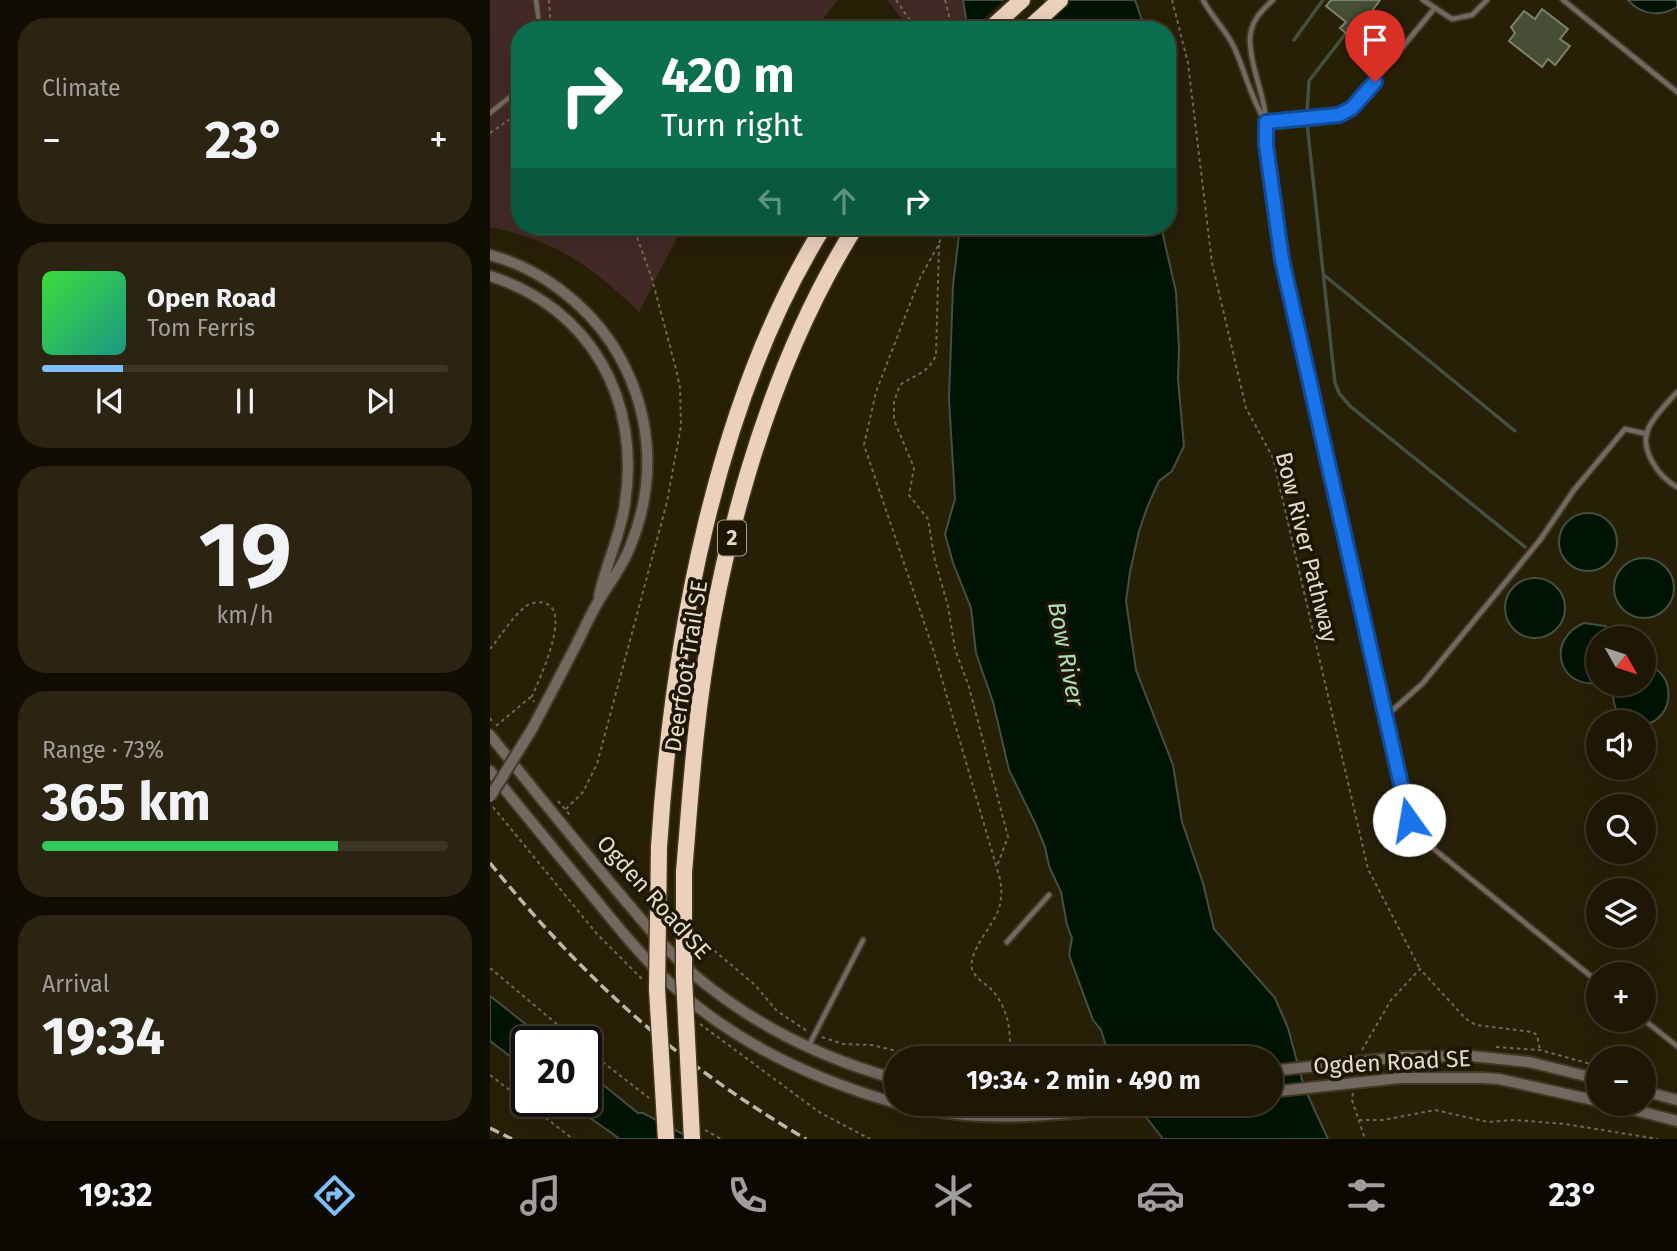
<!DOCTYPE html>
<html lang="en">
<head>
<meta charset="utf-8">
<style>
	:root { --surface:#1e1705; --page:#2b2413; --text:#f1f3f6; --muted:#a19f9a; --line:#3c3627; --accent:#7ebef9 }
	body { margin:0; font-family:"Fira Sans",sans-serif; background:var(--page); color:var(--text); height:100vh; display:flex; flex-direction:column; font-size:26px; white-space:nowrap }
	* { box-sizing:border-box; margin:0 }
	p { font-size:23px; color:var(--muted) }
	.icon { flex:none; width:38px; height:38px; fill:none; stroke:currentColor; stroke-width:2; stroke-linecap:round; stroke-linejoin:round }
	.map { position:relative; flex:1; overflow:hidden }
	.drawer { display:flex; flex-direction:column; gap:18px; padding:18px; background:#100d03; width:490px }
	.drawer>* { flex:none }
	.hud { position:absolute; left:21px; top:21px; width:665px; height:214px; border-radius:28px; box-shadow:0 7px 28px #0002,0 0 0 2px var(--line); background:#0b6e4f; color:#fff; overflow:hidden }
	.needle { width:46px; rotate:129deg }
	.fabs { position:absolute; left:1096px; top:626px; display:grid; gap:14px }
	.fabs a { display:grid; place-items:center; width:70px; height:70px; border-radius:50%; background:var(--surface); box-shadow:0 7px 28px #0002,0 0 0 2px var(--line); font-size:35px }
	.speed { position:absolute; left:21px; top:1026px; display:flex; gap:14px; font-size:35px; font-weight:700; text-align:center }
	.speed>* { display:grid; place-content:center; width:91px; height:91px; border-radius:50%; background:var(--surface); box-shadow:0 7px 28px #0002,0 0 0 2px var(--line); line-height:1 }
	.speed .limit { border:4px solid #111; border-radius:10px; background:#fff; color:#111 }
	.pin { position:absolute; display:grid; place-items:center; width:60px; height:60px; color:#fff; margin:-72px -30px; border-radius:50% 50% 50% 0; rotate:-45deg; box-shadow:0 0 7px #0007 }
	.pin .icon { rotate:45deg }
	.me { position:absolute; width:77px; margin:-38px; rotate:347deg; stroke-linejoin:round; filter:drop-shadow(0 0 5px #0008) }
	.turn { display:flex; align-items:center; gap:24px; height:147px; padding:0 35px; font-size:32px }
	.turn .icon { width:91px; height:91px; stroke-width:2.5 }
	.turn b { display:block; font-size:49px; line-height:60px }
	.lanes { display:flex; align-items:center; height:66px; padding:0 35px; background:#0003; justify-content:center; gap:35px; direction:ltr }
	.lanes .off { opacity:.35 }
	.big { font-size:52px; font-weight:700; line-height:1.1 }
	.drawer .tile { flex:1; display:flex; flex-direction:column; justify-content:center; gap:10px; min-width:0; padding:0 24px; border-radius:28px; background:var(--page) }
	.drawer .dial { align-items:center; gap:0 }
	.dial b { font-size:91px; line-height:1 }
	.song { display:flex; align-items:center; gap:21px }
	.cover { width:84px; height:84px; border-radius:10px; background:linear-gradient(135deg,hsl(120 70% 55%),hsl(170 70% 35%)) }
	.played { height:7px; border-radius:4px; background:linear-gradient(90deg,var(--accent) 20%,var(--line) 20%) }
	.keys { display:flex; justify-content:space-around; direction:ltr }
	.heat { display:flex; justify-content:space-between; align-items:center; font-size:38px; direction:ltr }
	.charge { height:10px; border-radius:5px; background:linear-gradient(90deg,#34c759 73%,var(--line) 0) }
	.trip { position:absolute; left:394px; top:1046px; width:399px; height:70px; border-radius:35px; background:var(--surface); box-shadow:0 7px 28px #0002,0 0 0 2px var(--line); font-weight:700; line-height:70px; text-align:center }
	.tab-bar { display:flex; height:112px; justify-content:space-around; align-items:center; background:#0c0902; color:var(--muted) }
	.tab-bar .icon { width:49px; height:49px }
	.tab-bar .on { color:var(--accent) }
	.tab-bar b { font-size:32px; color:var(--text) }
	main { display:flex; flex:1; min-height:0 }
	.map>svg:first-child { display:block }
</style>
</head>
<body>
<main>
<section class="drawer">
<div class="tile"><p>Climate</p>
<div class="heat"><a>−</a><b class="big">23°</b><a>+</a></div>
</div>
<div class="tile">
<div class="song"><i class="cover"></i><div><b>Open Road</b><p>Tom Ferris</p></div></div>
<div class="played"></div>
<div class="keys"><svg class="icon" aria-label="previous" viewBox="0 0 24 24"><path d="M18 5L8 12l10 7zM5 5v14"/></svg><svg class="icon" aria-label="pause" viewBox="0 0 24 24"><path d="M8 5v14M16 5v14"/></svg><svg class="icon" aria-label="next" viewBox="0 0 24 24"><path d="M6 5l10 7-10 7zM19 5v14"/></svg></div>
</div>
<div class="tile dial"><b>19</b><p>km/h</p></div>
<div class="tile"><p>Range · 73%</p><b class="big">365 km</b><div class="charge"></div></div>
<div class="tile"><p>Arrival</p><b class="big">19:34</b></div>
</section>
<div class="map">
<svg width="1187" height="1139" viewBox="0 0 1187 1139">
	<rect width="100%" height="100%" fill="#281f07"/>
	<g fill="#422926">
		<path d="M0,0H348L324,30H30V226H193L149,312C102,266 66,241 0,227Z"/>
		<path d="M397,0H473L477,23L470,30H421Z"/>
	</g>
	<g fill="#001405" stroke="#445041" stroke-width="2">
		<path d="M473,0H645L655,29L478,30Z"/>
		<path d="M1138,0H1187V7C1170,17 1151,15 1138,0Z"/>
		<path d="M470,226H671L686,292L689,350L688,379L694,446L682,471L669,481L658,505L649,531L640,572L636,601L646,670L683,765L692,822L713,883L724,929L785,998L798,1028L814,1087L838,1139H673L646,1104H780V1059H624L616,1046L611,1030L603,1020L579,955L582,938L577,925L571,892L559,866L555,847L546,825L519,770L503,702L486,653L481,608L463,563L455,534L465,499L459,399L463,286Z"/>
		<circle cx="1098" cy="542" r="29"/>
		<circle cx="1154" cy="588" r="30"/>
		<circle cx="1045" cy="608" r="30"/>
		<path d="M1094,623L1115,626L1127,639H1108V683C1067,688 1056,639 1094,623Z"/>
		<path d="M1153,665C1187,668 1187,720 1153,725V723C1129,723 1120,708 1124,684H1153Z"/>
		<path d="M0,996L57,1041H37V1069L0,1041Z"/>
		<path d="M96,1071L148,1113H153L202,1139H130L76,1101H96Z"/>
	</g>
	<path fill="#281f07" d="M514,0H555L523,30H481Z"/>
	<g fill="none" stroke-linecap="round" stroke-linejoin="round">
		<g stroke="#445041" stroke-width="3.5">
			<path d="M804,40L833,0"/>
			<path d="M817,113L819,81L856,33"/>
			<path d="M817,123L845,383L849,393L860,406L1035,547"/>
			<path d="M834,275L1025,431"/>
		</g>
	</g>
	<g fill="#464e35" stroke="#7b8369" stroke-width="2">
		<path d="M841,0H890L882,11L895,21L884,34L871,23L860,37L850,28L856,22L836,6Z"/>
		<path d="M1052,9L1078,29L1070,39L1080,46L1065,65L1058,59L1052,67L1019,41L1025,33L1021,27L1034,11L1045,19Z"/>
	</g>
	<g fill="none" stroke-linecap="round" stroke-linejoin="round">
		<defs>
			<g id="service">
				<path d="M46,0L50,30"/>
				<path d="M713,0C721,16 736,30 744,47C755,71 760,96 774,119"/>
				<path d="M783,0C771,11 760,22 760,40C760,68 775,94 776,122C782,228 808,331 831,434C860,563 889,692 919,820L929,837L1108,982"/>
				<path d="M933,0L962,19L982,15L997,0"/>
				<path d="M1073,0L1187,92"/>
				<path d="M0,113L30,89"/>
				<path d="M777,122L849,115L862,108L944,9"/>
				<path d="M1187,392C1178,402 1166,414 1159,427C1148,449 1169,477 1187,487"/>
				<path d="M895,717L933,683L1050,540L1084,490L1135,429L1157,434"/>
				<path d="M517,942L559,895"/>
				<path d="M1153,1019L1187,1046"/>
				<path d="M318,1047L373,940"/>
			</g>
			<g id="tertiary">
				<path d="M0,255C49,268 94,302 122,344C162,407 168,479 140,547C132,568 119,583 108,602C99,617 92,634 84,649C70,676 56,703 42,729"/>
				<path d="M0,276C101,308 151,400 135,503C131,534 116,564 109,596"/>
				<path d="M0,735C39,784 78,832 118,880C147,914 174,949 208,978C266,1026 334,1059 406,1079"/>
				<path d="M0,771C33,812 67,853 101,894C127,926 152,957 182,985C245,1043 325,1080 406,1103"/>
				<path d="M981,1056L1039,1062L1108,1079"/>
				<path d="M992,1078L1009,1079L1108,1101"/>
				<path d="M1153,1091L1187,1100"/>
				<path d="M411,1104C494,1127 584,1113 668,1104"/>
				<path d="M1121,1104L1187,1121"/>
			</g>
			<g id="motorway">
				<path d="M499,30L532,0"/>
				<path d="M537,30L570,0"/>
				<path d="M169,847C182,644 225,400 334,226"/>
				<path d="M194,872C198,826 201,780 206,734C224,565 275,370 366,226"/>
			</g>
		</defs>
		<use href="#service" stroke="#423923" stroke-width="8"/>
		<use href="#tertiary" stroke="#423923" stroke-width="14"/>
		<use href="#motorway" stroke="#423923" stroke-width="19"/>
		<g stroke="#716955" stroke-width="2" stroke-dasharray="3.5 3.5" stroke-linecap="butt">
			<path d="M59,0L61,30"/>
			<path d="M406,0L427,30"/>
			<path d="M455,0L459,15L458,30"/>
			<path d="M682,0L698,63L722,263L756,408L783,458L878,869L930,969"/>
			<path d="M0,133L30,112"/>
			<path d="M454,226L449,244L430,278L386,392L374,445L444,652L510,879C512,891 512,900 508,911C502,927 478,952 482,969C485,978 494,983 500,988C519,1007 522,1034 519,1059"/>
			<path d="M449,245L446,355C439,373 424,375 410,385L404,402V420L424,468L419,495L438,519L445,561L458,606L465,649L479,687L518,837L507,866"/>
			<path d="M0,649C11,636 22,617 36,606C42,602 51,601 57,604C80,614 50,678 42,696L44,702"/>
			<path d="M0,718L4,724"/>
			<path d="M6,726L42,696"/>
			<path d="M68,801L80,815"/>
			<path d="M3,807L107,934L153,980"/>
			<path d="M76,809L93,792L107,764L177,502L191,426L190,388L186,369L162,279L143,226"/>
			<path d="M108,850L153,890"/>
			<path d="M208,937L265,985L287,1011L317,1031"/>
			<path d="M0,968L87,1041"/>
			<path d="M210,1024L329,1112L380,1139"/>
			<path d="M332,1037L353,1044L382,1045L440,1059"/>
			<path d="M1006,1047L1050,1050L1108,1066"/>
			<path d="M96,1049L159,1098"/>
			<path d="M872,1050L901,1000L930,969L976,1019L986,1025L1042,1032L1047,1035L1050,1050"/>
			<path d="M0,1075L83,1139"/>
			<path d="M863,1093L862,1100L875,1139"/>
			<path d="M869,1120H893L945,1110L998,1122L1025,1120L1075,1124L1168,1139"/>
			<path d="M215,1130L231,1139"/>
		</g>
		<use href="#service" stroke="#746961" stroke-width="4.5"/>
		<use href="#tertiary" stroke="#746961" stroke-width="10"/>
		<use href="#motorway" stroke="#ebd0bc" stroke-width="16"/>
		<g stroke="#beb7a7" stroke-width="3.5" stroke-dasharray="10 5" stroke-linecap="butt">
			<path d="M0,863C94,979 186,1063 316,1139"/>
			<path d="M0,1128L22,1139"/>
		</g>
		<defs>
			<g id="tertiary-bridge">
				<path d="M0,797L42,729"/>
				<path d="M780,1071L912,1057L981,1056"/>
				<path d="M780,1092L910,1078H992"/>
			</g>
			<g id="motorway-bridge">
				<path d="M169,847L167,989L176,1139"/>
				<path d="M194,872V978L202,1139"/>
			</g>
		</defs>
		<use href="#tertiary-bridge" stroke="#423923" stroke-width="14" stroke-linecap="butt"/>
		<use href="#motorway-bridge" stroke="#423923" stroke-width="19" stroke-linecap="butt"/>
		<use href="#tertiary-bridge" stroke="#746961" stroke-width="10"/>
		<use href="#motorway-bridge" stroke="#ebd0bc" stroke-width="16"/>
	</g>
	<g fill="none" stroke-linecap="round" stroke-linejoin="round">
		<defs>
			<path id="route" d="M885,82L862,108L849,115L776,122V145L792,260L919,820"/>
		</defs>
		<use href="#route" stroke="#114b97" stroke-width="18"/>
		<use href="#route" stroke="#1a73e8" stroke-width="12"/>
	</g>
	<g text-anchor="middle" stroke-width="7" stroke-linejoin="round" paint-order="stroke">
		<rect fill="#1e1601" stroke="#a7a190" stroke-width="2" x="228" y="520.5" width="28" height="35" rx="5"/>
		<g font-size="21" font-weight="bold" fill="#e2dcce">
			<text x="242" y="545">2</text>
		</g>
		<g font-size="23" fill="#e2dcce" stroke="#1e1601">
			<text transform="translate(817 547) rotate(76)" y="8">Bow River Pathway</text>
			<text transform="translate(196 666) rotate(-81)" y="8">Deerfoot Trail SE</text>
			<text transform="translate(164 897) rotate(48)" y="8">Ogden Road SE</text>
			<text transform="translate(902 1062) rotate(-3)" y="8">Ogden Road SE</text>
		</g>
		<g font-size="24" font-style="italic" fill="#aae0b8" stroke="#1e1601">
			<text transform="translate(576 654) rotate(79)" y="8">Bow River</text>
		</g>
	</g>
</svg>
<div class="fabs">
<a><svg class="needle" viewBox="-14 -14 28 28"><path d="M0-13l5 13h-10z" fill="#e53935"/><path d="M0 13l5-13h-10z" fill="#a19f9a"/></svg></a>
<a><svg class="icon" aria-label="sound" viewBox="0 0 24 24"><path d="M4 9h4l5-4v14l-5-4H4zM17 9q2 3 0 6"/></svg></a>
<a><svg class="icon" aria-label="search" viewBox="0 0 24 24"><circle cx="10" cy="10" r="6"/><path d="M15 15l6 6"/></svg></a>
<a><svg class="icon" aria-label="layers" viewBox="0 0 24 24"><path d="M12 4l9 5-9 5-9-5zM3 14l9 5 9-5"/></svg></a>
<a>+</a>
<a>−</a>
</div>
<div class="speed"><div class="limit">20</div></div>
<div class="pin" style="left:885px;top:82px;background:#d93025"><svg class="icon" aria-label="arrive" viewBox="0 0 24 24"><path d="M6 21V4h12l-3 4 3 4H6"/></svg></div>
<svg class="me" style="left:919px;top:820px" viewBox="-20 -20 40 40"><circle r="19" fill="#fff"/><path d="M0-13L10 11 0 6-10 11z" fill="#1a73e8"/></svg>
<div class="trip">19:34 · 2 min · 490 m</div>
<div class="hud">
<div class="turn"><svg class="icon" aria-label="right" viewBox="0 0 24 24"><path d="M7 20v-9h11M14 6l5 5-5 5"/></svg><div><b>420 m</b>Turn right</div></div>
<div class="lanes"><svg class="icon off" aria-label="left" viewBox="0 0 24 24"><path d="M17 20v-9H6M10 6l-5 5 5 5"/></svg><svg class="icon off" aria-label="ahead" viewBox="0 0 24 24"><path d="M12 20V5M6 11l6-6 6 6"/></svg><svg class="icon" aria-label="right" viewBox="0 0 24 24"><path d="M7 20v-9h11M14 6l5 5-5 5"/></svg></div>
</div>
</div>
</main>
<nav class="tab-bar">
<b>19:32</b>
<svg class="icon on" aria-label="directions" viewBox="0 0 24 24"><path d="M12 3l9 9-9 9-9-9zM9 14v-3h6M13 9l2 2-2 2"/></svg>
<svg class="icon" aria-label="music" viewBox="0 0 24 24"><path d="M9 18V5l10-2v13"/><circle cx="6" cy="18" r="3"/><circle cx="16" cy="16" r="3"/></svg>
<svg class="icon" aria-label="phone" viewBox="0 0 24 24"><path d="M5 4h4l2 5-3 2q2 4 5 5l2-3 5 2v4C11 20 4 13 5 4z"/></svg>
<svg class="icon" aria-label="climate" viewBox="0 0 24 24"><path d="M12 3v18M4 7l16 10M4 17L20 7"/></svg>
<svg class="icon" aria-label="car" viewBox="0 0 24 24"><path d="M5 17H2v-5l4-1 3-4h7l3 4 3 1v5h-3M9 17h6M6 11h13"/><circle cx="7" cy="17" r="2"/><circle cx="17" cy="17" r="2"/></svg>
<svg class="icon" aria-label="filters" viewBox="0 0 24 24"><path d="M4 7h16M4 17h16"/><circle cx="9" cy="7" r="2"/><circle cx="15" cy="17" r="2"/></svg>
<b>23°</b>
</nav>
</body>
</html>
